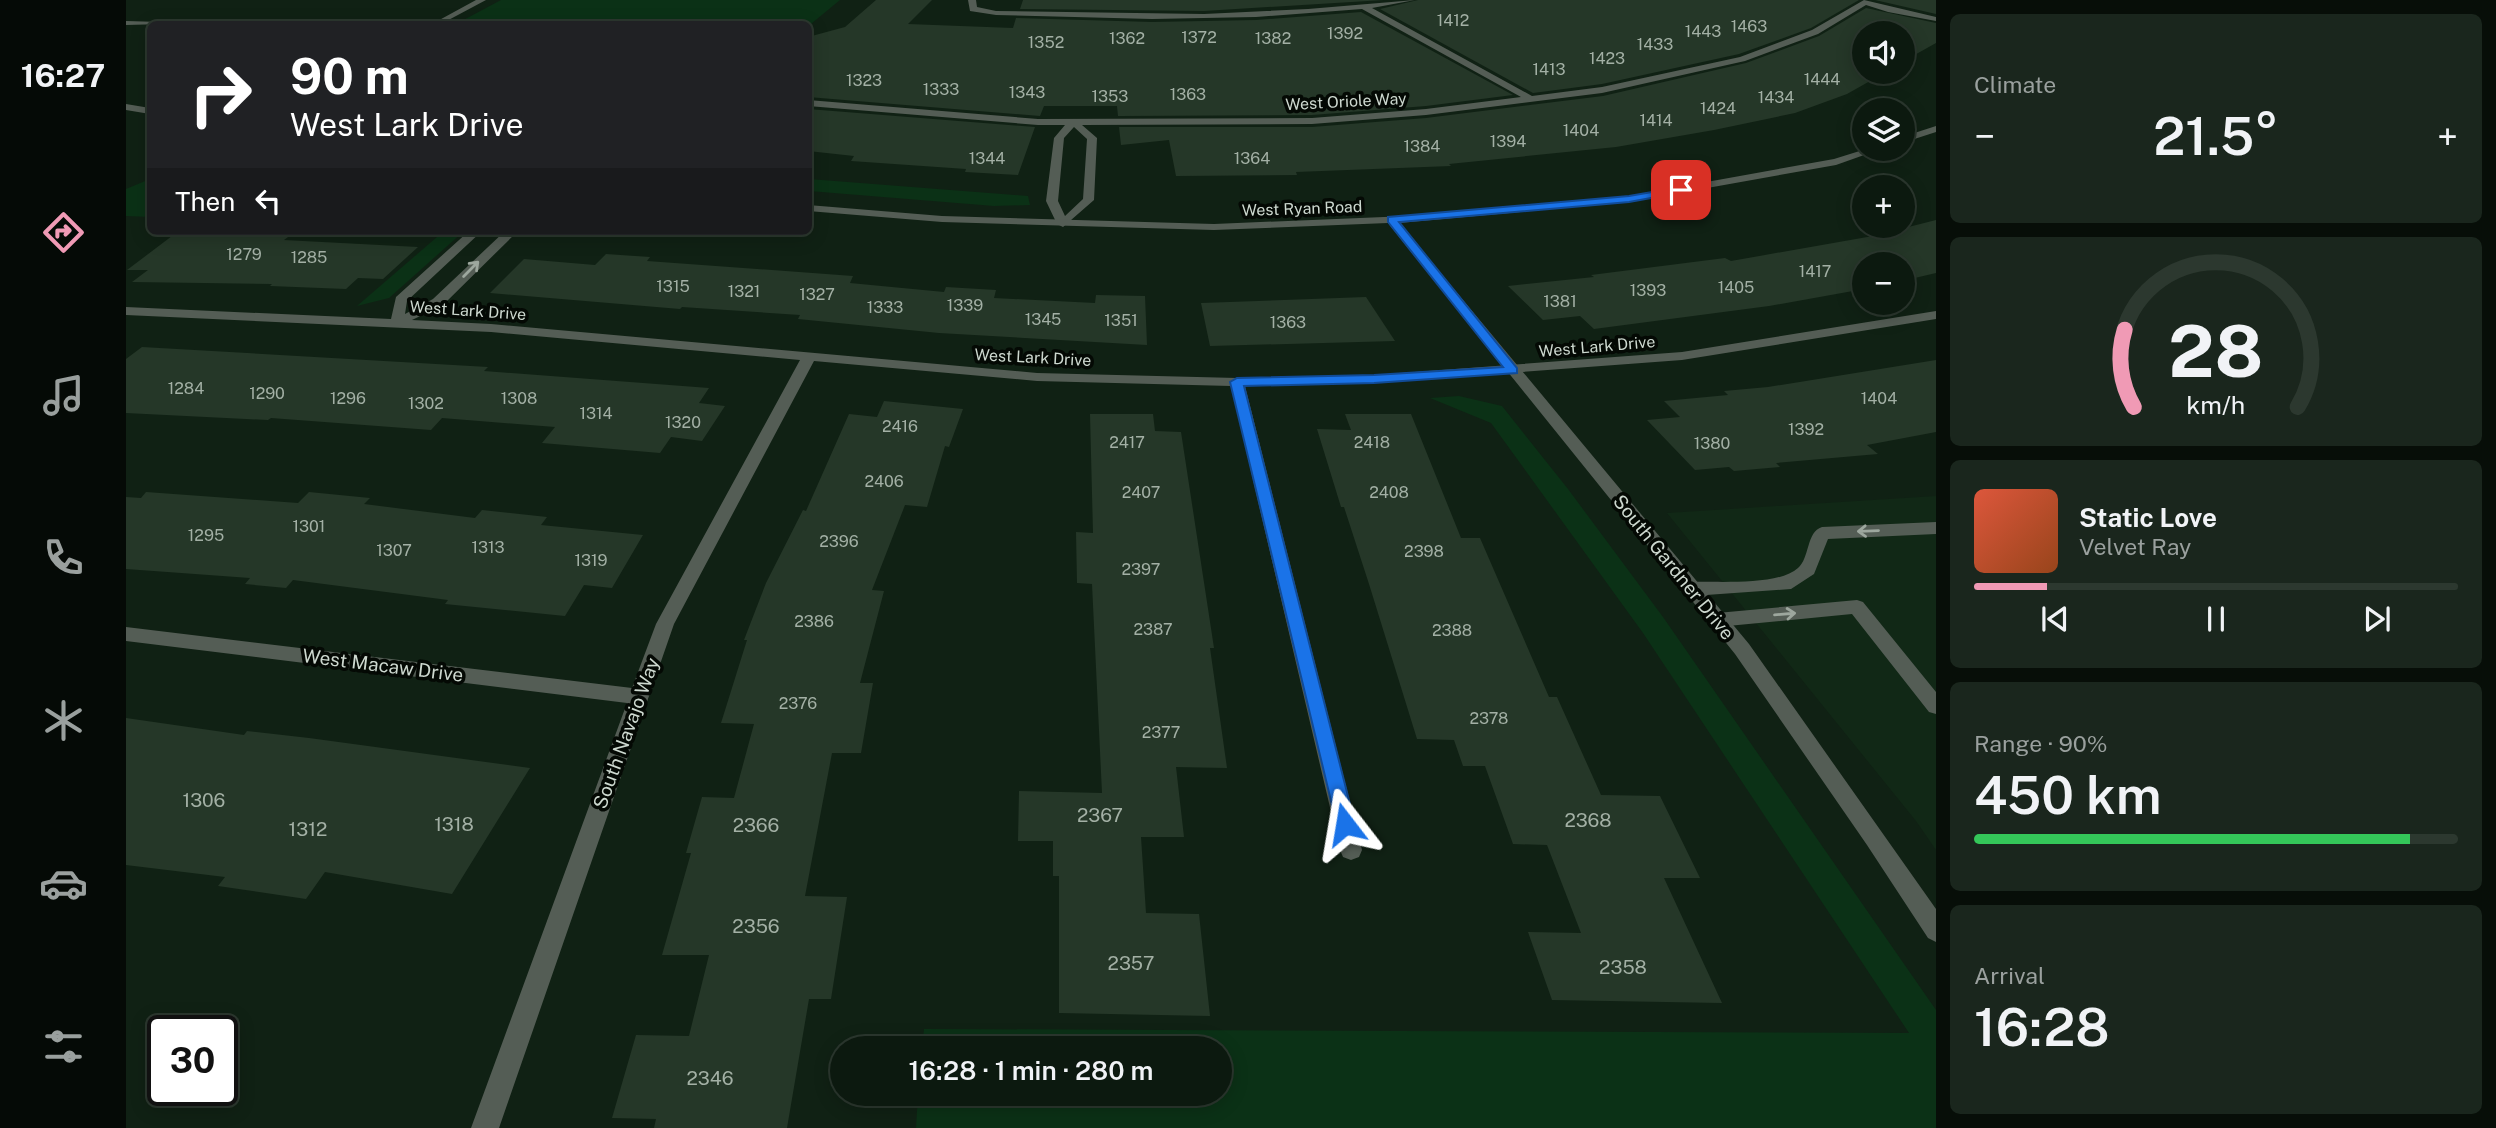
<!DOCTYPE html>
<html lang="en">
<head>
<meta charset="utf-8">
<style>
	:root { --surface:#0c190f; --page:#1a261d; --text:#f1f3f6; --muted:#9aa09e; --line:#2c382f; --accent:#f09ab5 }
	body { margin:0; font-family:"Public Sans",sans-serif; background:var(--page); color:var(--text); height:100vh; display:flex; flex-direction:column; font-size:26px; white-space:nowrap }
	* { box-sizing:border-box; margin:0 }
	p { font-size:23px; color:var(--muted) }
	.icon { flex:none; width:38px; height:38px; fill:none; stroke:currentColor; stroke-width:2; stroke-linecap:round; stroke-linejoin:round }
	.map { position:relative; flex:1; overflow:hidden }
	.details { display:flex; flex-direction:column; gap:14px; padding:14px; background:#070e08; width:560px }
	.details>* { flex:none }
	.banner { position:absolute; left:21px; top:21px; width:665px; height:214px; border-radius:10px; box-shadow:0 4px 18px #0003,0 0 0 2px var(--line); background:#202124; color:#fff; overflow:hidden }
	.controls { position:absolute; left:1726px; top:21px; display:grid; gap:14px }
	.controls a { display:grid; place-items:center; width:63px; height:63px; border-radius:50%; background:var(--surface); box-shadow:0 4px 18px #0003,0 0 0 2px var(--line); font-size:35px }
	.speed { position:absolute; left:21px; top:1015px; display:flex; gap:14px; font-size:35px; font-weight:700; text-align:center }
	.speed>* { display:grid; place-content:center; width:91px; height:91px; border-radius:50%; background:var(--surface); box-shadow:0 4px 18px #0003,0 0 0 2px var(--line); line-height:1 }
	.speed .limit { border:4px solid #111; border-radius:10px; background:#fff; color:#111 }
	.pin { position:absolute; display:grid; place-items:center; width:60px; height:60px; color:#fff; margin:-30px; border-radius:14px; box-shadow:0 4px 10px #0006 }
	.me { position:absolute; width:77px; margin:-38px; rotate:346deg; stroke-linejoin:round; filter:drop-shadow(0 0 5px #0008) }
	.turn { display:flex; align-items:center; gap:24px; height:147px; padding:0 28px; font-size:32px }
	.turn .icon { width:91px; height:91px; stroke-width:2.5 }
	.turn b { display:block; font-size:49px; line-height:60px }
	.then { display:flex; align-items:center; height:66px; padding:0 28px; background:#0003; gap:14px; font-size:26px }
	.big { font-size:52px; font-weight:600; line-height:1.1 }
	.details .tile { flex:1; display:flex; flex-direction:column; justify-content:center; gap:10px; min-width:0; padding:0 24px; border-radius:10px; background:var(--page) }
	.details .dial { align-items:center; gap:0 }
	.dial svg { height:182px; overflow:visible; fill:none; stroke:var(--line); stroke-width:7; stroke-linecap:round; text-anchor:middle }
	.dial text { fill:var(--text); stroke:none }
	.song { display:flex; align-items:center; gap:21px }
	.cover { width:84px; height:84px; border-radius:10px; background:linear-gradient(135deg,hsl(10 70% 55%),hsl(20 70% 35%)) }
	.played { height:7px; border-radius:4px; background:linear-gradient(90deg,var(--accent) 15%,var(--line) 15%) }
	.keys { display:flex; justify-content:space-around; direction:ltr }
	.heat { display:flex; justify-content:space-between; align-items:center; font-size:38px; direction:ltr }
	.charge { height:10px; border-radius:5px; background:linear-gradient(90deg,#34c759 90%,var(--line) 0) }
	.trip { position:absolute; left:704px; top:1036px; width:402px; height:70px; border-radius:35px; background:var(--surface); box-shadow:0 4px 18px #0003,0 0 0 2px var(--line); font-weight:600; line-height:70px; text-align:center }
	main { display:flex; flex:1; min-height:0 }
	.menu { display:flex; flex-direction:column; width:126px; justify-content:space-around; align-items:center; background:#050a06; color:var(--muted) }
	.menu .icon { width:49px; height:49px }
	.menu .active { color:var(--accent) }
	.menu b { font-size:32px; color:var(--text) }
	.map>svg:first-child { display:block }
</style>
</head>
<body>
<main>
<nav class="menu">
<b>16:27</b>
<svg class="icon active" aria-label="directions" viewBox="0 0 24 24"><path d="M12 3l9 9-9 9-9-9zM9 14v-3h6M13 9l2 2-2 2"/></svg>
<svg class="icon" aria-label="music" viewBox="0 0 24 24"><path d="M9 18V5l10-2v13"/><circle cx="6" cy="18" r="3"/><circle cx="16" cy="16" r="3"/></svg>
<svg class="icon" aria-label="phone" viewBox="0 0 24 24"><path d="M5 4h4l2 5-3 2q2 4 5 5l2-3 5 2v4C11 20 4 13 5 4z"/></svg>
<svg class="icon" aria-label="climate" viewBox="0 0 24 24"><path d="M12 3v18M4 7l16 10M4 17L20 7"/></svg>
<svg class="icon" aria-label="car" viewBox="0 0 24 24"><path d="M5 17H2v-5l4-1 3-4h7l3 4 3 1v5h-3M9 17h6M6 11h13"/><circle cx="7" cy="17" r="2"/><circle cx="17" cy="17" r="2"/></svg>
<svg class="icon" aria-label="filters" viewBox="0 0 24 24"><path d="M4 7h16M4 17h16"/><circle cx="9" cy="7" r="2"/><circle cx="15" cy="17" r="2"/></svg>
</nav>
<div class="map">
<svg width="1810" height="1128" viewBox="0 0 1810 1128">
	<rect width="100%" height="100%" fill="#102114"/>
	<path fill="#112816" d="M1810,496V850L1790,821L1541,513Z"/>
	<g fill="#0b3116">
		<path d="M375,0H714L685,24H330Z"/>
		<path d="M24,179V217L0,216V189Z"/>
		<path d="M683,179L902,196L904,205L868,206L683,191Z"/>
		<path d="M318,231H338L263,298L231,306Z"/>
		<path d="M1333,396L1376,406L1442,489L1537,617L1810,1010V1128H790L792,1094H1094V1048H796L798,1029L1783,1033L1517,633L1365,423L1304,398Z"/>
	</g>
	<g fill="#253728">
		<path d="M750,0H806L782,24L887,28L890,18L1026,22L1130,20L1235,12L1387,95L1300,106L1186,115L992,116L991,106H918L914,116L682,97V37L719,27Z"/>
		<path d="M897,0H1258L1078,11L894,9Z"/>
		<path d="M1292,0H1733L1685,28L1613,54L1476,84L1407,93L1254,9Z"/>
		<path d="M1749,0H1810V14Z"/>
		<path d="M1740,8L1810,23V43L1776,62V33H1738V72H1760L1721,94L1669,113L1588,130L1490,147L1323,164L1325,166L1170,172L1171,175L1050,176L1043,140L995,145L993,127H1186L1300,118L1477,96L1620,63L1693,36Z"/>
		<path d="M682,109L909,127L892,175L839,172L840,169L725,161L728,156L682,151Z"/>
		<path d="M1810,220V273L1776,281V264H1738V289L1643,306L1468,329L1454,316L1417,320L1382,286L1468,277L1465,275L1599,258L1605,261L1747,236Z"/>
		<path d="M46,236L162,237L158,240L292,247L257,279L232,278L220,289L144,286L146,284L6,282L22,270H1Z"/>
		<path d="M480,254L524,257L521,261L727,276L724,283L818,292L820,287L870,290L868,298L969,303L970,295L1019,296L1021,345L813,333L672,319L674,315L556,307L554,309L364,293L398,259L469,265Z"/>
		<path d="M1240,297L1269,341L1084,346L1075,303Z"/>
		<path d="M16,347L362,367L358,371L583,388L573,403L599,406L576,441L545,437L534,453L416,443L429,427L316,418L305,430L145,418L142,420L0,413V359Z"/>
		<path d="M1810,360V432L1741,445L1752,454L1650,463L1654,467L1608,471L1603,467L1569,470L1521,420L1554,417L1538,401L1602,395L1598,391L1642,387Z"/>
		<path d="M758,401L837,409L823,447L819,446L801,507L779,505L746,590L758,591L734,683H747L735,753H706L679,896L721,897L705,999H683L661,1128H528L530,1119L486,1118L510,1035L563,1036L583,955H536L565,853H560L576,797L608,798L628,724L595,723L621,640H618L640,583L677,510L680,511L723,414L751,417Z"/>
		<path d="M964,414H1027L1029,431L1055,432L1088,648H1084L1101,768L1050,767L1058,837H1015L1020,913L1073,914L1084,1016L933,1013V876H927V841H892L893,791L976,793L966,584L951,583L950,532L967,533Z"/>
		<path d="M1219,414H1285L1335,538H1354L1423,697H1431L1475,795L1534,796L1574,878H1538L1596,1003L1426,1000L1402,932L1455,933L1421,845L1387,844L1359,766H1337L1328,740L1291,739L1243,584L1218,507H1215L1191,429L1225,430Z"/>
		<path d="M20,492L172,503L183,492L244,498L238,504L349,518L356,510L421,517L415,525L517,535L486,588L458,585L439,616L319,604L322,600L167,580L160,588L119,584L124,578L0,569V497L15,498Z"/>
		<path d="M0,718L118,735L121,731L183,738L404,768L326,894L199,872L180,899L92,886L99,877L0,865Z"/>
	</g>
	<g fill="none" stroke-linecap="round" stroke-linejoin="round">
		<g fill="#545d55" fill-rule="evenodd">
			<path d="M1810,522V534L1702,539L1688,574L1665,589L1566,596L1560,594L1557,589L1560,584L1566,582C1594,581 1652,586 1672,568C1684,558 1680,532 1696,527Z"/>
			<path d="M1731,600L1737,602L1810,692V714L1803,712L1726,614L1591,627L1584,625L1582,620L1584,615L1591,613Z"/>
		</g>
		<g fill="#545d55" fill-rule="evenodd">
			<path d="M350,0H360L315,24H306Z"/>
			<path d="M842,0H850L851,7L870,11L1078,14L1182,9L1289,0L1246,8L1406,96L1476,87L1614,57L1686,30L1738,0L1810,17V21L1762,12L1740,5L1692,34L1619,61L1476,93L1300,115L1186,124L956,125L971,138L968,200L937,227L931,224L920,201L928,138L939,125H912L682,106V100L912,119L1186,118L1300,109L1395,97L1236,9L1130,17L1026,19L870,15L844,11ZM948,127L961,139L957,199L939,216L932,201L938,138Z"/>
			<path d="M0,21L35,22L39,24L0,25Z"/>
			<path d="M343,231H356L281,301L279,314L307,299L379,231H392L317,305L286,320L365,324L911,373L1111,378L1248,375L1556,352L1810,311V319L1556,360L1248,383L1119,386L1236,850L1233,857L1225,860L1217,857L1214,850L1105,386L911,381L688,361L548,624L373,1128H345L501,703L0,641V627L506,688L530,624L674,360L365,332L0,315V307L265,319L270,297Z"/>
		</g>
		<g fill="#545d55" fill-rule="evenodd">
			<path d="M0,104L24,108V114L0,110Z"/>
			<path d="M1810,126V132L1776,143V137Z"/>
			<path d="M1740,149H1755L1710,165L1503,202L1273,223L1623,644L1810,909V942L1802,938L1741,845L1609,654L1262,223L1088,230L816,222L682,211V205L816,216L1088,224L1306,215L1503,196L1708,159Z"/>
		</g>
	</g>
	<defs><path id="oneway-shaft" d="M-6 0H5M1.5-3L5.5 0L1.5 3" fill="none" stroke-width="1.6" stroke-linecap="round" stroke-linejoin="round" transform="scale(1.75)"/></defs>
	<g stroke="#9da79e">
		<use href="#oneway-shaft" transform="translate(345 269) rotate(-45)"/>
		<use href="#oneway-shaft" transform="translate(1742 531) rotate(178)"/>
		<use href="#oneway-shaft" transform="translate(1659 614) rotate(-5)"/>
	</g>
	<path fill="#1a73e8" stroke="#114b97" stroke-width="2" d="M1555,187L1560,190L1558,192L1503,202L1273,222L1391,368V373L1248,383L1118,386L1229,824L1226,830L1219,833L1212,830L1104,382L1111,378L1248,375L1377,367L1262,222V217L1503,196Z"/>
	<g text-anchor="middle" stroke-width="7" stroke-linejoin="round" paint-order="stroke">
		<g font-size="16" fill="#a3b0a5">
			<text x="1327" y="26">1412</text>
			<text x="1623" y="32">1463</text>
			<text x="1577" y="37">1443</text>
			<text x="1219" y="39">1392</text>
			<text x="1073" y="43">1372</text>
			<text x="1001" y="44">1362</text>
			<text x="1147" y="44">1382</text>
			<text x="920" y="48">1352</text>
			<text x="1529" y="50">1433</text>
			<text x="1481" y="64">1423</text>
			<text x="1423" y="75">1413</text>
			<text x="1696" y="85">1444</text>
			<text x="738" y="86">1323</text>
			<text x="815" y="95">1333</text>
			<text x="901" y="98">1343</text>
			<text x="1062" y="100">1363</text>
			<text x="984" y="102">1353</text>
			<text x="1650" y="103">1434</text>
			<text x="1592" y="114">1424</text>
			<text x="1530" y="126">1414</text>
			<text x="1455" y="136">1404</text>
			<text x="1382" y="147">1394</text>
			<text x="1296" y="152">1384</text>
			<text x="861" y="164">1344</text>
			<text x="1126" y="164">1364</text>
			<text x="118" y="260">1279</text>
			<text x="183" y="263">1285</text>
			<text x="1689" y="277">1417</text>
			<text x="547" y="292">1315</text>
			<text x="1610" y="293">1405</text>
			<text x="1522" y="296">1393</text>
			<text x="618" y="297">1321</text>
			<text x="691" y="300">1327</text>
			<text x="1434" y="307">1381</text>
			<text x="839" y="311">1339</text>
			<text x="759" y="313">1333</text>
			<text x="917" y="325">1345</text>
			<text x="995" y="326">1351</text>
			<text x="1162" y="328">1363</text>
			<text x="60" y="394">1284</text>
			<text x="141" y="399">1290</text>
			<text x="222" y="404">1296</text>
			<text x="393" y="404">1308</text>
			<text x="1753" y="404">1404</text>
			<text x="300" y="409">1302</text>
			<text x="470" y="419">1314</text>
			<text x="557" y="428">1320</text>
			<text x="774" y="432">2416</text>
			<text x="1680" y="435">1392</text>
			<text x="1001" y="448">2417</text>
			<text x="1246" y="448">2418</text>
			<text x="1586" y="449">1380</text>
			<text x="758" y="487">2406</text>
			<text x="1015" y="498">2407</text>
			<text x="1263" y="498">2408</text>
			<text x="183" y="532">1301</text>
			<text x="80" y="541">1295</text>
			<text x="713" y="547">2396</text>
			<text x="362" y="553">1313</text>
			<text x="268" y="556">1307</text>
			<text x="1298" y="557">2398</text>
			<text x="465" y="566">1319</text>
			<text x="1015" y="575">2397</text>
			<text x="688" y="627">2386</text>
			<text x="1027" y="635">2387</text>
			<text x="1326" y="636">2388</text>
			<text x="672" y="709">2376</text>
			<text x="1363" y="724">2378</text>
			<text x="1035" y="738">2377</text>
		</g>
		<g font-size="16" fill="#cdd8cf" stroke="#040904">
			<text transform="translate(1220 101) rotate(-3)" y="6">West Oriole Way</text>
			<text transform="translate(1176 208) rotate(-2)" y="6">West Ryan Road</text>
			<text transform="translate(342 310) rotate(4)" y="6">West Lark Drive</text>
			<text transform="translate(1471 346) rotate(-5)" y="6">West Lark Drive</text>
			<text transform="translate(907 357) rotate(3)" y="6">West Lark Drive</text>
		</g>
		<g font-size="19" fill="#cdd8cf" stroke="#040904">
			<text transform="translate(1548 567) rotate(51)" y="7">South Gardner Drive</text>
			<text transform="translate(257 665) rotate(7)" y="7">West Macaw Drive</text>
			<text transform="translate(500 733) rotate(-70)" y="7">South Navajo Way</text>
		</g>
		<g font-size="19" fill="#a3b0a5">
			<text x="78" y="807">1306</text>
			<text x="974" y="822">2367</text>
			<text x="1462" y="827">2368</text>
			<text x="328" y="831">1318</text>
			<text x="630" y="832">2366</text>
			<text x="182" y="836">1312</text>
			<text x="630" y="933">2356</text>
			<text x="1005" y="970">2357</text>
			<text x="1497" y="974">2358</text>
			<text x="584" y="1085">2346</text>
		</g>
	</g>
</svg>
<div class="controls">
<a><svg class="icon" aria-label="sound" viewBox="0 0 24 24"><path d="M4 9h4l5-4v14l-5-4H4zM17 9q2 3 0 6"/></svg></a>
<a><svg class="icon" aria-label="layers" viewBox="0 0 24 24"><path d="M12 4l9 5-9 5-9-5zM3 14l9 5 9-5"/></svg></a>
<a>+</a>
<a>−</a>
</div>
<div class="speed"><div class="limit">30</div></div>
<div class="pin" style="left:1555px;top:190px;background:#d93025"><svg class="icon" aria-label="arrive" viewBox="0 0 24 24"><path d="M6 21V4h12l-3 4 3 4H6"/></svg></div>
<svg class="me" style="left:1219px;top:824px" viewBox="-20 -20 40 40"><path d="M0-17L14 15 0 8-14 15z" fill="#1a73e8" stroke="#fff" stroke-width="4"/></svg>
<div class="trip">16:28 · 1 min · 280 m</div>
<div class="banner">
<div class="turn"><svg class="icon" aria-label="right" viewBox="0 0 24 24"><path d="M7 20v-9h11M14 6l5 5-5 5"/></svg><div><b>90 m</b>West Lark Drive</div></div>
<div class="then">Then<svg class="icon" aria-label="left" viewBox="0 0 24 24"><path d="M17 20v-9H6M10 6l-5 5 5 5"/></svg></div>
</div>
</div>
<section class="details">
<div class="tile"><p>Climate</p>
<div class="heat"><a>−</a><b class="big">21.5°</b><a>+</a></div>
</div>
<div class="tile dial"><svg viewBox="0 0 100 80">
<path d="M14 69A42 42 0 1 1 86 69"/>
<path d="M14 69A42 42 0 0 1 10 35" stroke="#f09ab5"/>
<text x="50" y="56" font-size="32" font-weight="700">28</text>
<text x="50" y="72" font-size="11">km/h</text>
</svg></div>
<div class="tile">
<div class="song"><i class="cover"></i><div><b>Static Love</b><p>Velvet Ray</p></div></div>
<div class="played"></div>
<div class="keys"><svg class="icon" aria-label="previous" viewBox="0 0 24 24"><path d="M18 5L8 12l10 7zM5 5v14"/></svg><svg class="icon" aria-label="pause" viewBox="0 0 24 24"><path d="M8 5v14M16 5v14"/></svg><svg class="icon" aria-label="next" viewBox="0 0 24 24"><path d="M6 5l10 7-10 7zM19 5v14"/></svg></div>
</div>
<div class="tile"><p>Range · 90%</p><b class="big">450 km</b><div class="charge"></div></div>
<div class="tile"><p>Arrival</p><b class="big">16:28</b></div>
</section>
</main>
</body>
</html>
